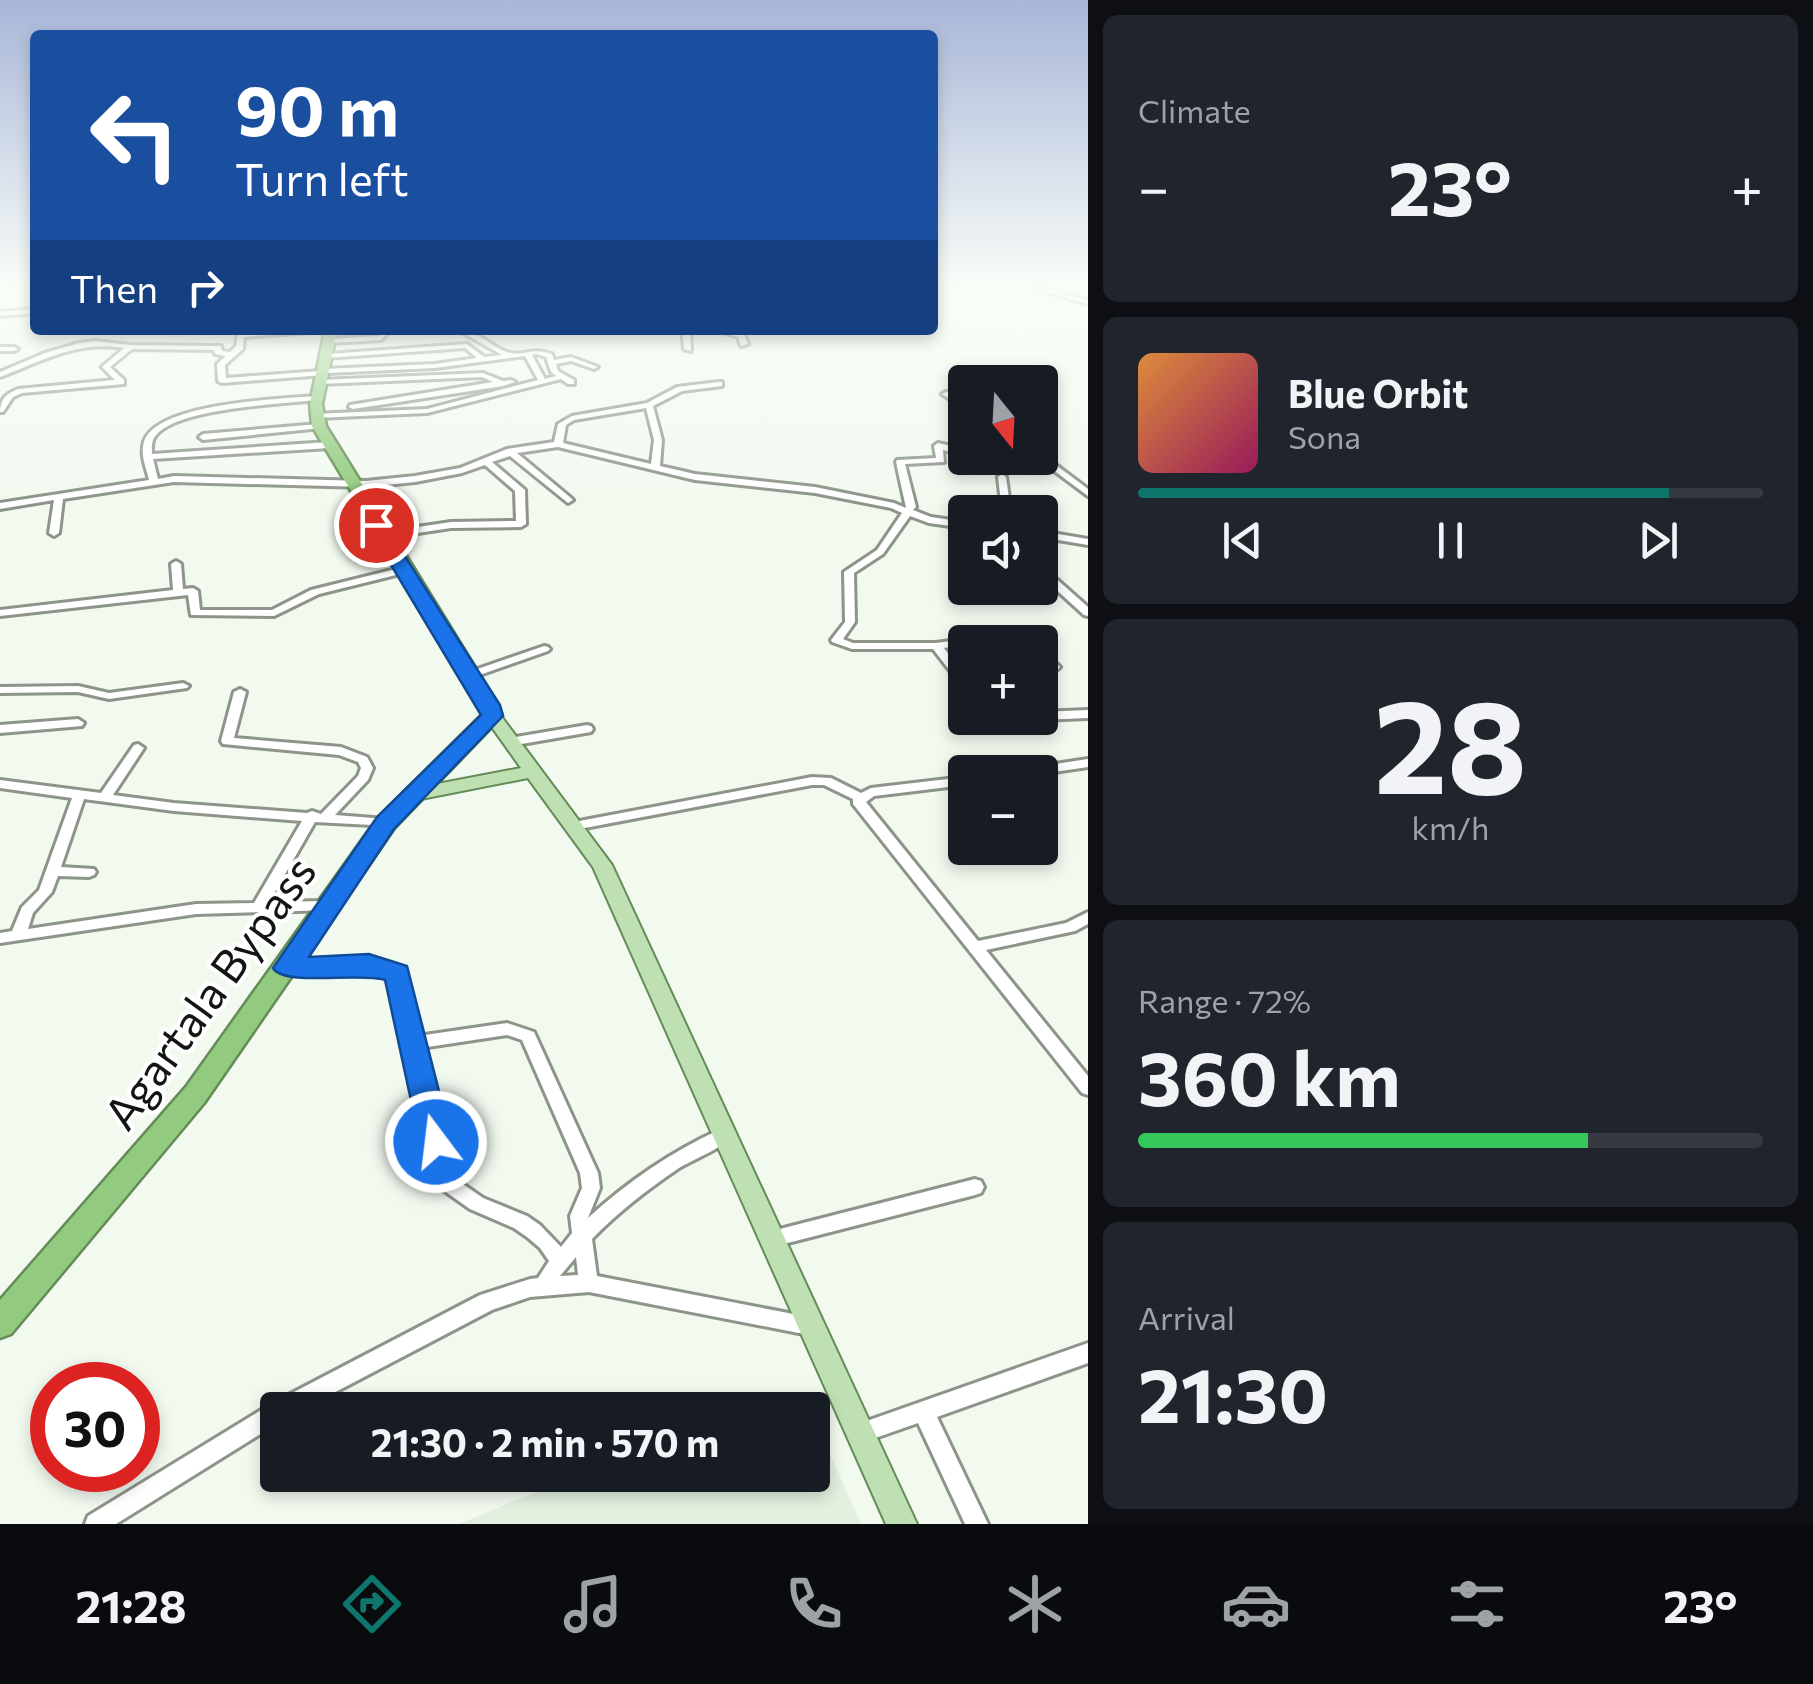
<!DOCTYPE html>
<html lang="en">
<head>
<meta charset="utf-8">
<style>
	:root { --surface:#171b24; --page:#20242c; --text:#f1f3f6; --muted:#9ea1a6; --line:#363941; --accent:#0f766e }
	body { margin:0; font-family:Commissioner,sans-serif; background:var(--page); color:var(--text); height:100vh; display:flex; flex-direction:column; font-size:38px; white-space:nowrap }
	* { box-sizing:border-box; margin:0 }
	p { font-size:32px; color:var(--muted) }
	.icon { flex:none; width:55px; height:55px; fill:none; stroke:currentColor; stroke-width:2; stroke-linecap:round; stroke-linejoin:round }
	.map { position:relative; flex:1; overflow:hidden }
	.details { display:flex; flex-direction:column; gap:15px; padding:15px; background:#0d0f14; width:725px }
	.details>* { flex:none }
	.banner { position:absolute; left:30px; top:30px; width:908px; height:305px; border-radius:10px; box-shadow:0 5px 15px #0003; background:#1a4fa0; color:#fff; overflow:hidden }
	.needle { width:65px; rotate:162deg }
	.buttons { position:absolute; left:948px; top:365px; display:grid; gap:20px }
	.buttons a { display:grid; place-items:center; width:110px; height:110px; border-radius:10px; background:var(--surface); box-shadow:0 5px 15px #0003; font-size:50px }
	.speed { position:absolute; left:30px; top:1362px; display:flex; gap:20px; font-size:50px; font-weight:700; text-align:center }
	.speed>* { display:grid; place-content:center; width:130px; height:130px; border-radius:50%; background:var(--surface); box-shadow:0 5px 15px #0003; line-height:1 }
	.speed .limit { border:15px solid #d22; background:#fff; color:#111 }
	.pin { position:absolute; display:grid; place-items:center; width:85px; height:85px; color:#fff; margin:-42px; border:5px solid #fff; border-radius:50%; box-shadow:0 2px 10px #0007 }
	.me { position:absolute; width:110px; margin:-55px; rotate:345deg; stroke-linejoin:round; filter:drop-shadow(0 0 8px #0008) }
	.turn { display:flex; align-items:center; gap:35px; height:210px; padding:0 40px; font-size:45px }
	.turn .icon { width:130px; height:130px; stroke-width:2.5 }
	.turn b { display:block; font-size:70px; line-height:85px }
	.then { display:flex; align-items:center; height:95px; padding:0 40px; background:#0003; gap:20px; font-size:38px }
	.big { font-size:75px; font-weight:700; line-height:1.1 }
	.details .widget { flex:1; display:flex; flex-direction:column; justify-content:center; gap:15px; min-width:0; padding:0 35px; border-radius:15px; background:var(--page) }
	.details .dial { align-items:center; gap:0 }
	.dial b { font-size:130px; line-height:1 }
	.song { display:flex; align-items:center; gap:30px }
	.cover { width:120px; height:120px; border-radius:15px; background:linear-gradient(135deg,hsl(30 70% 55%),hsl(330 70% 35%)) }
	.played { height:10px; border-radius:5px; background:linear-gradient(90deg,var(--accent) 85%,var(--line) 85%) }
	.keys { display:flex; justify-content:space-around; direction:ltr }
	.heat { display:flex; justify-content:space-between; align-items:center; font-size:55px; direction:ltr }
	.charge { height:15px; border-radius:8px; background:linear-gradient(90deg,#34c759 72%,var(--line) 0) }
	.trip { position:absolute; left:260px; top:1392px; width:570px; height:100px; border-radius:10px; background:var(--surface); box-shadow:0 5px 15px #0003; font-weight:700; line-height:100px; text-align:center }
	.dock { display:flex; height:160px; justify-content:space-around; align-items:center; background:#090b0e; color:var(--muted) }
	.dock .icon { width:70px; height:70px }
	.dock .active { color:var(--accent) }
	.dock b { font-size:45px; color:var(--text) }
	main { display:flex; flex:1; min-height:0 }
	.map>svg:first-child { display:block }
</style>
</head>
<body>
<main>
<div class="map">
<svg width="1088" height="1524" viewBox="0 0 1088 1524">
	<rect width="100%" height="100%" fill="#f2faf0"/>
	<path fill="#e3f0df" d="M813,1416L861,1524H459L577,1475H812Z"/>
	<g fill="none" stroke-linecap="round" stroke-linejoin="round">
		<defs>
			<g id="minor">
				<path d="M1032,288H1043L1088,300V304Z"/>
				<path d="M35,309V313L0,316V312Z"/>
				<path d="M281,330H314L310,332L244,337L243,349L225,365L226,378L320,371L324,369L435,364L477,358L465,348L325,358V354H328L467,344L484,357L502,355L458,330C480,330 493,350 511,353C526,356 531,347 552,354L554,360L571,357L598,367L594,369L571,361L556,364L558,371L574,380V384H568L561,379L427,413L316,418L312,416L313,414L427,409L538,380L525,356L435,368L327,373L323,375L222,383L218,381L217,364L226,356L215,354L214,350L132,349L110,367L124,380V384L22,393L13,397L3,412H0C0,399 6,394 18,389L115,380L102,367L124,348C78,340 42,361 0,377V372L45,353L79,343L95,341L130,345L218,346H221L222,351L230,352L236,346L238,333ZM537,354L546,357L551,372L556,376L545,379L532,355Z"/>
				<path d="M382,330H390L381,340L331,343L327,341L331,339L379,336Z"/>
				<path d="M682,330H690L691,351L684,349Z"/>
				<path d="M715,330H727L744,334L748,344L741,346L738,337Z"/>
				<path d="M0,347H14L18,349L14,351H0Z"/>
				<path d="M1007,369H1013L1017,382H1009Z"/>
				<path d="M483,373L503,381L511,380L515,382L503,386L353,409L349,407L350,405L493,382L482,377L320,384L316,382L320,380Z"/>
				<path d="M719,382H722V386L682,391L653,406L662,440L660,466L695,474L815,487L894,503L906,508L896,462L897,460L936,458L934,446L938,443L965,449V455L943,450L944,462L905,464L916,507L913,510L931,517L965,522V528L929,523L910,516L883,554L854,573L855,622L843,639L853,643H936L1011,633L1028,640L1029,642H1016L1010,639L965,642V645L944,648L965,675V686L961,685L933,649H852L832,642L831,640L845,622L844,572L877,550L902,513L891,508L815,493L695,480L558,447L517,453L571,498L573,500L568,503L510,456L492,462L525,490L526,524L521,527L451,528L384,538L379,535L384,532L451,522L516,521L515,491L485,465L462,473L415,482L366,487L174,482L63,499L59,533L54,536L49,533L54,500L0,509V503L149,480C146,467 140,455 144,442C156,403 281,399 316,396L320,398L316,400C282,404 171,408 154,438C151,444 152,448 152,454L329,442L333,445L329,448L153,459L158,479L174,476L366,481L415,476L460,468L507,449L554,442L558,424L572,416L647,403L677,387ZM646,408L654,440L651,464L563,443L566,425L574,420Z"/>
				<path d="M965,390V394L954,396L965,403V409L942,394L946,392Z"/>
				<path d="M319,424L323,426L322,428L203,440L199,437L203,434Z"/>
				<path d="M1040,453L1088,489V496L1037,458H1040Z"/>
				<path d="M1002,474L1006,477L1011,512H1002L998,477Z"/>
				<path d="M1040,531L1088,539V545L1040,537Z"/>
				<path d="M176,561L181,564L183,589L193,588L198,591L200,610H272L311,590L404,567L409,570L408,572L319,594L274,616L191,615L188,595L0,616V610L173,590L171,564Z"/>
				<path d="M1040,567L1044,568L1088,607V616L1084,615L1040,575Z"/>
				<path d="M544,646L548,647L550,649L548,651L474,677L470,678L464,675L466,673Z"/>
				<path d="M1040,653L1058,665L1060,667L1058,669H1050L1040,661Z"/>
				<path d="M183,683L189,686L187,688L109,699L78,692L0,693V687L78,686L109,693Z"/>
				<path d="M240,689L246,692L234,738L341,747L367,757L373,768L368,780L335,815L386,819L393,823L391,826L315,822L269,902L327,901L332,902L334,906L332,910L196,914L0,943V933L12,931L22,907L39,890L72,798L0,788V780L101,793L134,745L138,744L144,748L113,795L174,803L307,813L312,811L321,814L358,776L361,768L358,762L339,755L223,744L221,741L234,692ZM84,799L174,811L302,821L254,903L196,904L28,929L33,913L52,892L58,876L89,877L94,875L96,872L94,869L61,867Z"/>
				<path d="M1088,710V718L1040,720L1035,718H1040V712Z"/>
				<path d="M999,718H1015L1009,722L1001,721Z"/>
				<path d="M78,719L84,723L82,726L0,733V725Z"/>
				<path d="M587,725L591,726L593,729L591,732L510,746L504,742L510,738Z"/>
				<path d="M1088,759V767L1040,774V772H1023L1029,768Z"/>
				<path d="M812,777L831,778L861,793L871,788L965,777V785L874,796L866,802L978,941L1066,923L1088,912V924L1075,931L986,950L1088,1076V1095L1082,1093L853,804V799L824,785H812L574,830L567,826L574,822Z"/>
				<path d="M369,958L403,969L418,1036L507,1023L534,1032L598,1173L600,1188L588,1218C627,1182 671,1152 719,1130L725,1128L731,1130L734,1135C725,1147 694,1159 679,1168C648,1189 618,1212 592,1239L597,1276L809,1317L816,1319L819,1326L816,1333L809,1335L589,1292L530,1297L492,1310L301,1410H278V1423L116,1524H85L88,1516L271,1404L480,1295L530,1279L538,1278L549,1261L540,1248L527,1237L514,1228L470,1209L443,1190L411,1081L391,977L369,970L287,974L282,972L279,968L282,964L287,962ZM507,1035L522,1040L580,1173L582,1188L570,1216L572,1233L561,1247L540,1225L527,1216L483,1198L457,1180L427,1081L421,1048ZM576,1257L578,1275L560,1276Z"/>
				<path d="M975,1179L981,1181L984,1187L981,1193L975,1195L772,1247L765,1245L763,1239L765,1233L772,1231Z"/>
				<path d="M1088,1343V1363L937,1417L988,1524H965L918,1423L861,1443L854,1440L851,1433L854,1426L861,1423Z"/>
			</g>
			<path id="major" d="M492,711L498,712L612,865L917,1524H886L593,867L528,778L411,801L402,795L411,789L521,768L484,716Z"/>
			<path id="highway" d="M325,330H337L322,404L326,426L498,705L502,716L394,828L204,1103L11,1334L0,1338V1300L186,1087L378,818L482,715L480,705L312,426L310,404Z"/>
		</defs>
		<use href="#minor" stroke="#8d958b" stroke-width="6"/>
		<use href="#major" stroke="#658b58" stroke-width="4"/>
		<use href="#highway" stroke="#658b58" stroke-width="5"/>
		<use href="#minor" fill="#fff" fill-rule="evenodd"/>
		<use href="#major" fill="#bee0b2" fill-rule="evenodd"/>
		<use href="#highway" fill="#92cb7f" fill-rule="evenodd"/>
	</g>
	<linearGradient id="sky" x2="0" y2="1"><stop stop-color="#a8b6d8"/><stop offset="0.57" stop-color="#f9fdf8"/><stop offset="1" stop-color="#f9fdf8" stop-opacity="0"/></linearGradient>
	<rect width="1088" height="501" fill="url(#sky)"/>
	<path fill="#1a73e8" stroke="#114b97" stroke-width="2.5" d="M370,522L385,525L500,705L503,716L394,829L309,957L369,954L407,966L452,1142L447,1152L436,1156L425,1152L420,1142L385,980C360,972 284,987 273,968L377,817L481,715L367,525Z"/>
	<g text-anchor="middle" stroke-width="8" stroke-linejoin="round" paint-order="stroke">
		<g font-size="45" fill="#121511" stroke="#fff">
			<text transform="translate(210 993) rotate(-54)" y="16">Agartala Bypass</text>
		</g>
	</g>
</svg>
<div class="buttons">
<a><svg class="needle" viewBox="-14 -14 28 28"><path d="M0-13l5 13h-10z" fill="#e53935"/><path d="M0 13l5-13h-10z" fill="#9ea1a6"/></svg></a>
<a><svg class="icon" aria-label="sound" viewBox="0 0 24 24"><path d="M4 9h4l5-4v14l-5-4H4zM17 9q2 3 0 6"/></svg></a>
<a>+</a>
<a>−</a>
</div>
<div class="speed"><div class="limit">30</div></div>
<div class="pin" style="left:376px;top:525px;background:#d93025"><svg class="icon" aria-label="arrive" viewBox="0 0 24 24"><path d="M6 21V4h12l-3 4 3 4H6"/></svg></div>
<svg class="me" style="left:436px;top:1142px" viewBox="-20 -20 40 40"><circle r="17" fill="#1a73e8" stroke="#fff" stroke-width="3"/><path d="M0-11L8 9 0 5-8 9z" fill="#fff"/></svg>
<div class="trip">21:30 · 2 min · 570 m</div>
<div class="banner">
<div class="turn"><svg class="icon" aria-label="left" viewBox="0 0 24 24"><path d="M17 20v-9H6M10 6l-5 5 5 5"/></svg><div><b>90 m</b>Turn left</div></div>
<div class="then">Then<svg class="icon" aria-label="right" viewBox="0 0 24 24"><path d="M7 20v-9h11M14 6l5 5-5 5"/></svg></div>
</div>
</div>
<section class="details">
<div class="widget"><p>Climate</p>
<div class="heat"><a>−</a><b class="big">23°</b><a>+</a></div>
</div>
<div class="widget">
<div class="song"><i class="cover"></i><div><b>Blue Orbit</b><p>Sona</p></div></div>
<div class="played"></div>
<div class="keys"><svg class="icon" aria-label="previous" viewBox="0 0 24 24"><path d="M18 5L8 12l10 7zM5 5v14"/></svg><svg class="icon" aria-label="pause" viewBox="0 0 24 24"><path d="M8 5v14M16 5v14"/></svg><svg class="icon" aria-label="next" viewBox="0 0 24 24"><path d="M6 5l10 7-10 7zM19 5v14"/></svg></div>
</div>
<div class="widget dial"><b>28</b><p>km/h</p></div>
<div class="widget"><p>Range · 72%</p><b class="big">360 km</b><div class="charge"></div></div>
<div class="widget"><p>Arrival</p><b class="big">21:30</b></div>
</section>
</main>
<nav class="dock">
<b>21:28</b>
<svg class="icon active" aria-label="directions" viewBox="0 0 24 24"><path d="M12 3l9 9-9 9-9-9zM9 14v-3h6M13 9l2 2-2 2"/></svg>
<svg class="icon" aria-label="music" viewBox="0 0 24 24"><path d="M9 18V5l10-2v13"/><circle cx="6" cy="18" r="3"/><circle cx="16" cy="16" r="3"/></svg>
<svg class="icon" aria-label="phone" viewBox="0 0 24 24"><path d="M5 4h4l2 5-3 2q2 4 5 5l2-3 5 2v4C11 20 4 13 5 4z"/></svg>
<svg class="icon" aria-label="climate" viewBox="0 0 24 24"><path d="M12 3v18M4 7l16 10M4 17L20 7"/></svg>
<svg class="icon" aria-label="car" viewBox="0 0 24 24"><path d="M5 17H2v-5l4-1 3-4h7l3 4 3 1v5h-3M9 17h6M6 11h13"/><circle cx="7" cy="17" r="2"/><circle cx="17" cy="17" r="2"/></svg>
<svg class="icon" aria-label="filters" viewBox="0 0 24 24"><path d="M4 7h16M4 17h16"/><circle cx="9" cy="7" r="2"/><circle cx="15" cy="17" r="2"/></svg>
<b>23°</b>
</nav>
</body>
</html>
